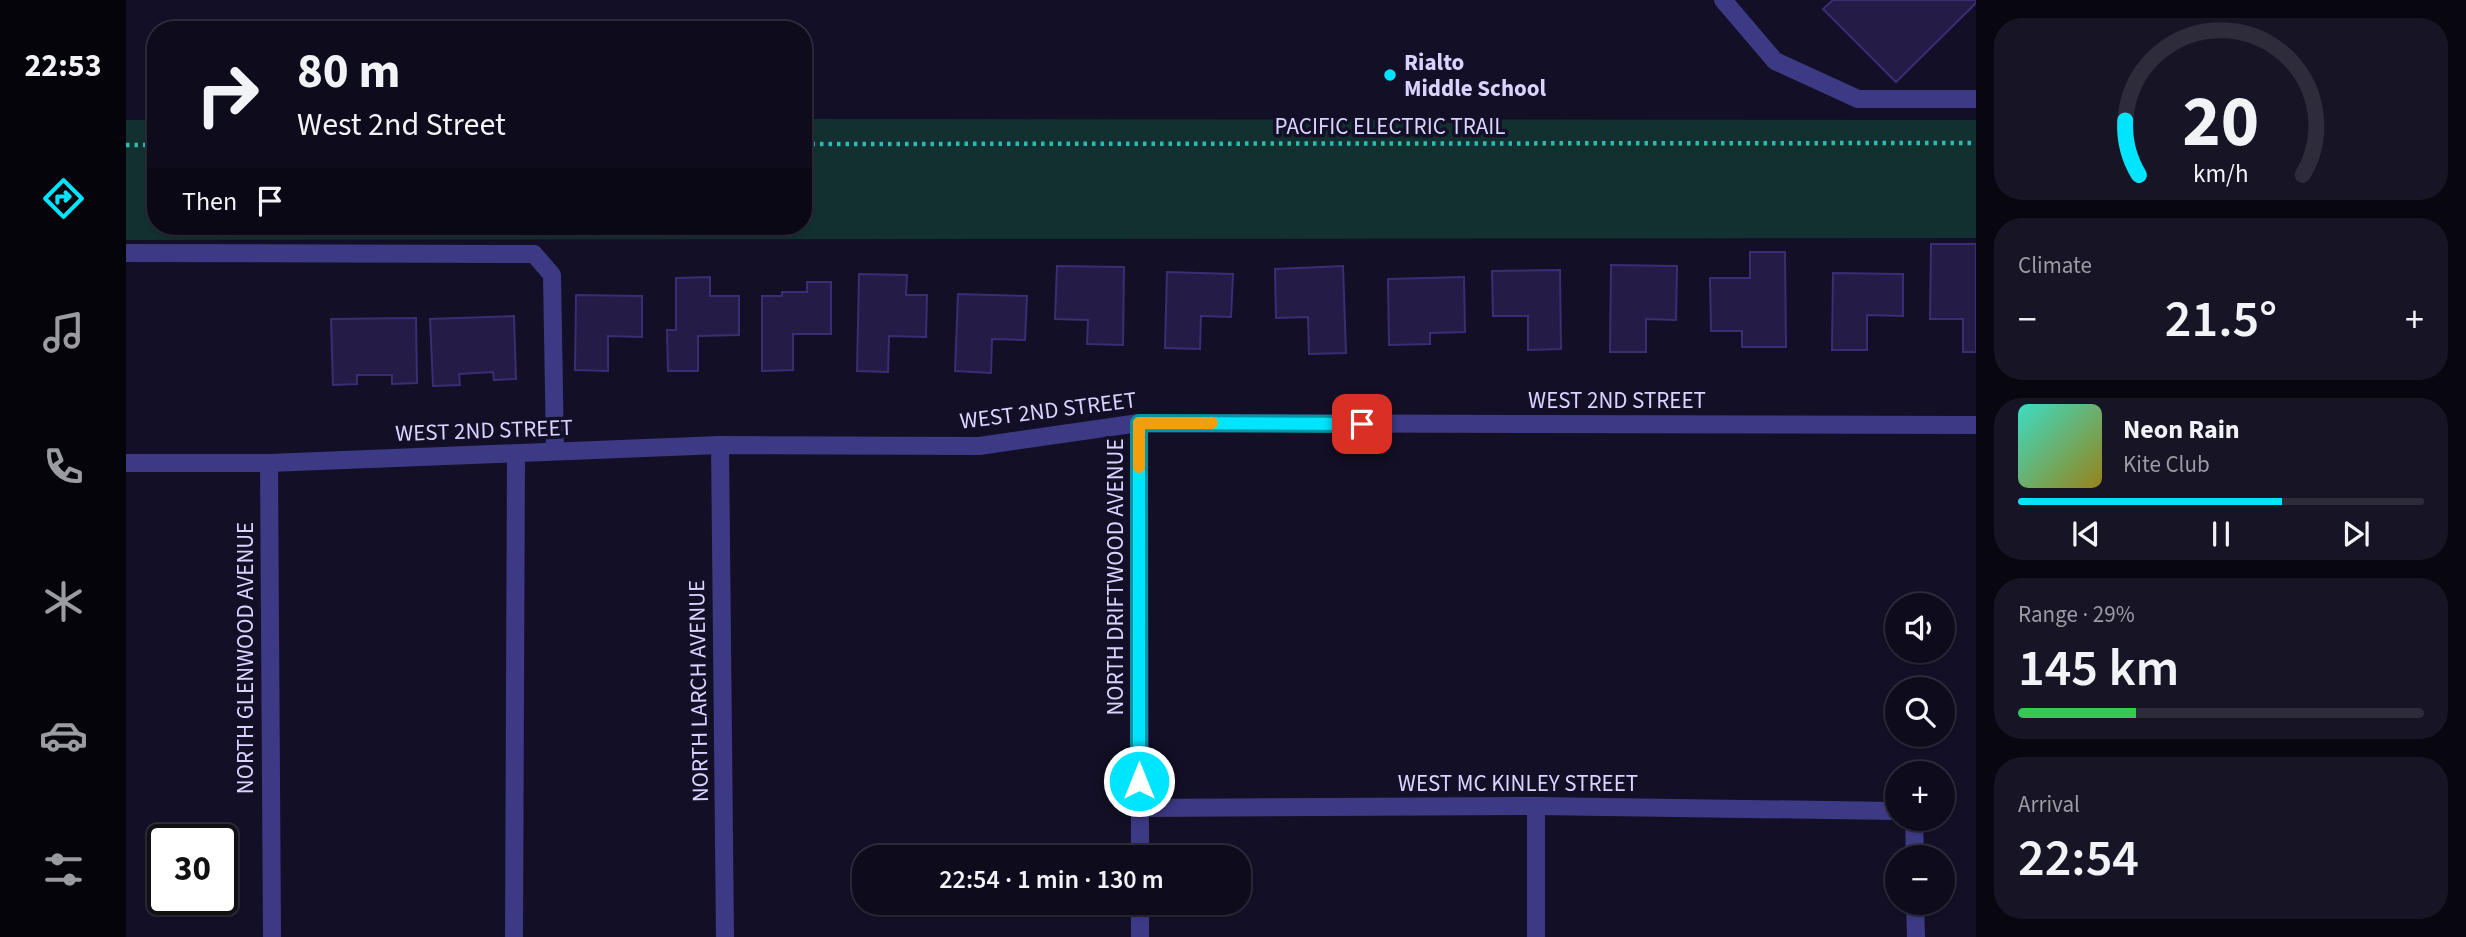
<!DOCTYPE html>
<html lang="en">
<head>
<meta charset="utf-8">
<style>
	:root { --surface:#0e0b1c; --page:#171425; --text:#f1f3f6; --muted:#9b9ba3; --line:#2e2b3b; --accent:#00e5ff }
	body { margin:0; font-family:"Source Sans 3",sans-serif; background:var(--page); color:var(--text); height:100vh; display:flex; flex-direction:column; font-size:26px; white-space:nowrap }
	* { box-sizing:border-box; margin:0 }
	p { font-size:23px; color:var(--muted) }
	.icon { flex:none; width:38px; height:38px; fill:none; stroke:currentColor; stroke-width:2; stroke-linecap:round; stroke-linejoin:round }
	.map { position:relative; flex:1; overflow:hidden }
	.details { display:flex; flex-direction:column; gap:18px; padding:18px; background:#08060f; width:490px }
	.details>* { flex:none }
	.top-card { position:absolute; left:21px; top:21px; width:665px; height:214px; border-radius:28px; box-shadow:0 2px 5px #0004,0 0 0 2px var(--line); background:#0e0b1c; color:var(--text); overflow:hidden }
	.fabs { position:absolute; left:1759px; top:593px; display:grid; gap:14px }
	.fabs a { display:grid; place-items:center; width:70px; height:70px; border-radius:50%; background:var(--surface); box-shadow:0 2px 5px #0004,0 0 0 2px var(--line); font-size:35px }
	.speed { position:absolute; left:21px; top:824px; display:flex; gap:14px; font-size:35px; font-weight:700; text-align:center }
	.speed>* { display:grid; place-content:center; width:91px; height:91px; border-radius:50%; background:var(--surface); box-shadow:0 2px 5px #0004,0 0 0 2px var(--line); line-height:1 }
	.speed .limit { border:4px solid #111; border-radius:10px; background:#fff; color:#111 }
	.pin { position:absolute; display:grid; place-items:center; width:60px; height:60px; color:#fff; margin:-30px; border-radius:14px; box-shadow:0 4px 10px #0006 }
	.me { position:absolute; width:77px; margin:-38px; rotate:0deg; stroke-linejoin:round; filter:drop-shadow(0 0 5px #0008) }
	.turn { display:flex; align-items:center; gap:24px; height:147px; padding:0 35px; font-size:32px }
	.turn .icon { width:91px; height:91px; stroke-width:2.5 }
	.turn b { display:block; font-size:49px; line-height:60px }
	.then { display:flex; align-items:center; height:66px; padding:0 35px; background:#0003; gap:14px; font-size:26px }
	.big { font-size:52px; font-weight:600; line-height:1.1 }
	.details .card { flex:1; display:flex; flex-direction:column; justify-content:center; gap:10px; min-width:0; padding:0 24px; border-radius:28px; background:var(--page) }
	.details .dial { align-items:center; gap:0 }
	.dial svg { height:182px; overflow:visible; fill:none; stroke:var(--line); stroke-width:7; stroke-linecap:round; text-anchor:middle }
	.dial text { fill:var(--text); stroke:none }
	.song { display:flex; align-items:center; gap:21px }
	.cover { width:84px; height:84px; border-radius:10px; background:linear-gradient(135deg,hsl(170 70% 55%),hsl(50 70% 35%)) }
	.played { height:7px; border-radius:4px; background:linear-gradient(90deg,var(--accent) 65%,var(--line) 65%) }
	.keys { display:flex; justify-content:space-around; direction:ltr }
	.heat { display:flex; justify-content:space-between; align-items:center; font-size:38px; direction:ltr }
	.charge { height:10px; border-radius:5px; background:linear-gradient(90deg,#34c759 29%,var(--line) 0) }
	.trip { position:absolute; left:726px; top:845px; width:399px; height:70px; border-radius:28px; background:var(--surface); box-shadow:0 2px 5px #0004,0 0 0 2px var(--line); font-weight:600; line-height:70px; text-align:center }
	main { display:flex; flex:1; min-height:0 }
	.tab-bar { display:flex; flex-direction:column; width:126px; justify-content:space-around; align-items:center; background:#06040b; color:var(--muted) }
	.tab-bar .icon { width:49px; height:49px }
	.tab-bar .active { color:var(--accent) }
	.tab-bar b { font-size:32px; color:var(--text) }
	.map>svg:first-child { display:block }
</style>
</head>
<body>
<main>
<nav class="tab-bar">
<b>22:53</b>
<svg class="icon active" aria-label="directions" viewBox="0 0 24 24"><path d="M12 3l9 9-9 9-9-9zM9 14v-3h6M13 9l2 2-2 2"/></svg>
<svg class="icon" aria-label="music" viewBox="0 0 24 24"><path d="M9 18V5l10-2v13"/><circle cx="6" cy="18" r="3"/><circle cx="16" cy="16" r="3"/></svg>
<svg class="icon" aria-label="phone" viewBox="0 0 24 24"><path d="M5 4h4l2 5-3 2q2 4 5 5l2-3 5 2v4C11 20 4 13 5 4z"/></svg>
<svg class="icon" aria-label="climate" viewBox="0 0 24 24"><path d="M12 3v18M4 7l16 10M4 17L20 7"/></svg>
<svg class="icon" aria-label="car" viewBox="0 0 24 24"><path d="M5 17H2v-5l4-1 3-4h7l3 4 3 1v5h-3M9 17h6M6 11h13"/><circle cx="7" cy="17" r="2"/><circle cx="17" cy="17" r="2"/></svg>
<svg class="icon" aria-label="filters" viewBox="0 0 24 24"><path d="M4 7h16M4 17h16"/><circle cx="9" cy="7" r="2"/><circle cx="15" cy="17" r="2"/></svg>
</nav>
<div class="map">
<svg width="1850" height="937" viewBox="0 0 1850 937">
	<rect width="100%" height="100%" fill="#130f26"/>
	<path fill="#12302f" d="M677,119L1850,120V238L0,240V120H30V226H677Z"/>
	<g fill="#241b47" stroke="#3b2d73" stroke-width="2">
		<path d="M1707,0H1850V3L1770,82L1697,9Z"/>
		<path d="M1805,244H1850V352H1837V319H1804Z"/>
		<path d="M1624,252H1659L1660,347H1616V331H1585L1584,278H1624Z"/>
		<path d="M1485,265L1551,266L1550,320L1520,319V352H1484Z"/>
		<path d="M931,266L998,267L997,345L961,344L962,320L929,319Z"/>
		<path d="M1217,266L1220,353L1183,354L1182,317L1150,318L1149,269Z"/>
		<path d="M1434,270L1435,349L1402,350V316H1367L1366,271Z"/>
		<path d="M1041,272L1107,274L1105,317L1075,316L1074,349L1039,348Z"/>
		<path d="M1707,273L1777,274V316L1741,315V350H1706Z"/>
		<path d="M733,274L781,275L780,295H801L800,337L763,336L762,372L731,371Z"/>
		<path d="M584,277V296H613V335L572,336V371H542L541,330H550V278Z"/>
		<path d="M1338,277L1339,332L1304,333V344L1263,345L1262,279Z"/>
		<path d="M681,282H705V334H667V370L636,371V296H656V292H681Z"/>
		<path d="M832,294L901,296L899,340L866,339L865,373L829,371Z"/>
		<path d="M450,295L516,296V337L482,336V371L449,370Z"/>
		<path d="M388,316L390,379L368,380L367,372L333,374L334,385L307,386L304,319Z"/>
		<path d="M290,318L291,383L266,384V375H231V384L207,385L205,319Z"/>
	</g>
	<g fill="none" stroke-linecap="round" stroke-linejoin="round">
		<g stroke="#2fb8b0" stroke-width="4.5" stroke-dasharray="3.5 5" stroke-linecap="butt">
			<path d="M677,144L1850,143"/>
			<path d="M0,145H30"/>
		</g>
		<g stroke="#3d3a85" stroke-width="18">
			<path d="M1597,0L1649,61L1732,99H1850"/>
			<path d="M0,253L408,254L426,275L429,451"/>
			<path d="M1013,423L1014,858"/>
			<path d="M594,445L599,937"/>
			<path d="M0,463H143L594,445L853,446L1013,423L1850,425"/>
			<path d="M143,463L146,937"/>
			<path d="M1410,806V937"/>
			<path d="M1014,808L1410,806L1771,811"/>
			<path d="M1788,819L1789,858"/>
			<path d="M1014,903V937"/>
			<path d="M1789,903L1790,937"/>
			<path d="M388,937L390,453"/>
		</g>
	</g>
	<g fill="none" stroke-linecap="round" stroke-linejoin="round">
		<defs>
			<path id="route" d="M1013,781V423L1236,424"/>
		</defs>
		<use href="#route" stroke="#0095a6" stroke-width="18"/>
		<use href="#route" stroke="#00e5ff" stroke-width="12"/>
		<path stroke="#f59e0b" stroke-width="12" d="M1013,467V423H1086"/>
	</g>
	<circle fill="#00e5ff" stroke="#130f26" stroke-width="2.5" cx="1264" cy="75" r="7"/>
	<g text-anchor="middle" stroke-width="7" stroke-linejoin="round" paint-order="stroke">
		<g font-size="23" font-weight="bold" fill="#d9d4ff" stroke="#130f26" text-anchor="start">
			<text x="1278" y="70">Rialto<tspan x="1278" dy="26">Middle School</tspan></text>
		</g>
		<g font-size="23" fill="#d9d4ff" stroke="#130f26">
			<text x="1264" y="134">PACIFIC ELECTRIC TRAIL</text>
			<text x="1491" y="408">WEST 2ND STREET</text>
			<text transform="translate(922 410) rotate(-7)" y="8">WEST 2ND STREET</text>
			<text transform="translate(358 430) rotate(-2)" y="8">WEST 2ND STREET</text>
			<text transform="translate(989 577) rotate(-90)" y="8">NORTH DRIFTWOOD AVENUE</text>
			<text transform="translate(119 658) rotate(-90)" y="8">NORTH GLENWOOD AVENUE</text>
			<text transform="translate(572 691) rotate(-91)" y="8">NORTH LARCH AVENUE</text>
			<text x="1392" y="791">WEST MC KINLEY STREET</text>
		</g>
	</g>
</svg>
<div class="fabs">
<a><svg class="icon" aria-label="sound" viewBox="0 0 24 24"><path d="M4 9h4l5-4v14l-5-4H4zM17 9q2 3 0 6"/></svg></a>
<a><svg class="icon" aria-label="search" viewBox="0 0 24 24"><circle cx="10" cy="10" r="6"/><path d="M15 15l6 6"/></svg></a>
<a>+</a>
<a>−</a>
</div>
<div class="speed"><div class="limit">30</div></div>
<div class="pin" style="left:1236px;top:424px;background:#d93025"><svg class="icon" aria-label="arrive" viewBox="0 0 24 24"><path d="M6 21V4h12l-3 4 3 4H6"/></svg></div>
<svg class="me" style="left:1013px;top:781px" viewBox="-20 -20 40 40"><circle r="17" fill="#00e5ff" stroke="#fff" stroke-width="3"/><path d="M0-11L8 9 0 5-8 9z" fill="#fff"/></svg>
<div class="trip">22:54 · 1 min · 130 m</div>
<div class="top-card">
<div class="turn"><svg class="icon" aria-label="right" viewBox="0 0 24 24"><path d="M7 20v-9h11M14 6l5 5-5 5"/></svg><div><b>80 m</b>West 2nd Street</div></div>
<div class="then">Then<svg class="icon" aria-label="arrive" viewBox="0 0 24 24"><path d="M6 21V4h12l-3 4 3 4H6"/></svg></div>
</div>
</div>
<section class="details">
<div class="card dial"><svg viewBox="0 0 100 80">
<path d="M14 69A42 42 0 1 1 86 69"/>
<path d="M14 69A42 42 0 0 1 8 45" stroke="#00e5ff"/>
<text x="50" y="56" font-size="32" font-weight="700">20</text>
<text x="50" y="72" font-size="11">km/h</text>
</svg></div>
<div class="card"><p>Climate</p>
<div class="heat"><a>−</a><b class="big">21.5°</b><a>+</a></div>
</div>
<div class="card">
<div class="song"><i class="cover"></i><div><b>Neon Rain</b><p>Kite Club</p></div></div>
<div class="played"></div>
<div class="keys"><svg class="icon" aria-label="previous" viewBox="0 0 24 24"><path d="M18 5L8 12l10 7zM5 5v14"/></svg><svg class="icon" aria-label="pause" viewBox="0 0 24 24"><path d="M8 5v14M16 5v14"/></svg><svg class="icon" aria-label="next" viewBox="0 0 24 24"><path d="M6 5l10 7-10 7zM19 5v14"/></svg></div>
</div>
<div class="card"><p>Range · 29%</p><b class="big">145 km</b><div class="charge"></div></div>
<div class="card"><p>Arrival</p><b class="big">22:54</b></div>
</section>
</main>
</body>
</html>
